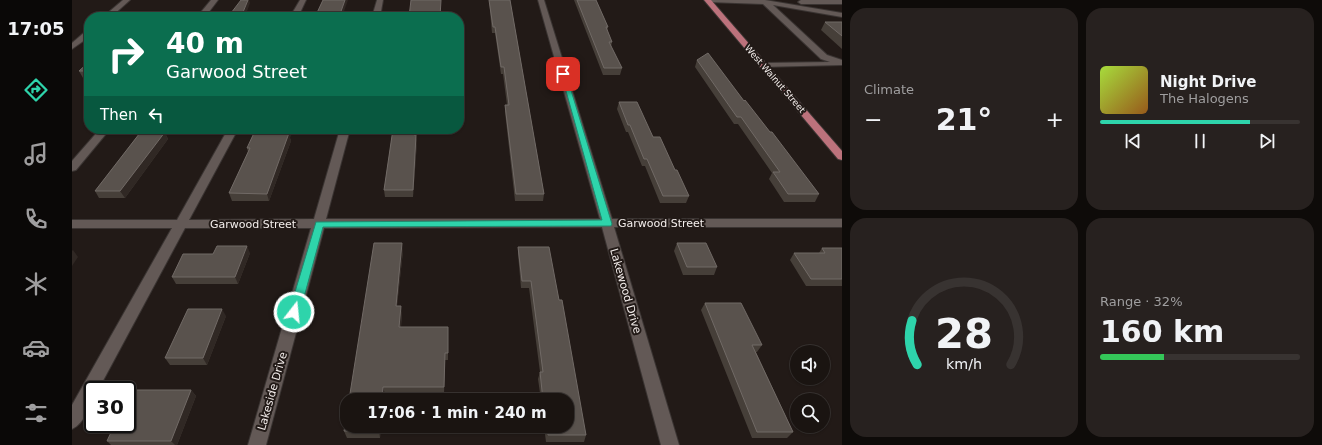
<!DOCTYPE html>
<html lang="en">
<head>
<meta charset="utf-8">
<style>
	:root { --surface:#1a1411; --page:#27211f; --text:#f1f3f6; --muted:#9f9e9f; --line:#383331; --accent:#2ed4ab }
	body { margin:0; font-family:"DejaVu Sans",sans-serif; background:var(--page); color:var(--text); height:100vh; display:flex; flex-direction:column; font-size:15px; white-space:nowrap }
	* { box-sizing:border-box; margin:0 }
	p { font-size:13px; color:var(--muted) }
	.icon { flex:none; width:22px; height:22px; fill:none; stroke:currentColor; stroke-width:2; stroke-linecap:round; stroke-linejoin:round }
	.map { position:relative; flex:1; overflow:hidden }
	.details { display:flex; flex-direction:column; gap:8px; padding:8px; background:#0e0b09; width:480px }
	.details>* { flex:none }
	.top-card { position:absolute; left:12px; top:12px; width:380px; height:122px; border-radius:16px; box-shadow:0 1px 3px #0004,0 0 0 1px var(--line); background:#0b6e4f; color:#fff; overflow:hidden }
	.tools { position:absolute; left:718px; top:345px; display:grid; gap:8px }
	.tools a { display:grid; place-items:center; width:40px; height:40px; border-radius:50%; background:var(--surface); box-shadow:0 1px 3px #0004,0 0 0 1px var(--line); font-size:20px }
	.speed { position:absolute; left:12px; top:381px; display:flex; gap:8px; font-size:20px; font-weight:700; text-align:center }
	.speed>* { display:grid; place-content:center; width:52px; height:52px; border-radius:50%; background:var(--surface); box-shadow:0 1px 3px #0004,0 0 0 1px var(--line); line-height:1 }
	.speed .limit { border:2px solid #111; border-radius:6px; background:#fff; color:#111 }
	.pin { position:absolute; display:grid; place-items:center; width:34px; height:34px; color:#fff; margin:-17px; border-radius:8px; box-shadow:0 2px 6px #0006 }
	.me { position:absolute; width:44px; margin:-22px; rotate:16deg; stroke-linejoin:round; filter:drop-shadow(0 0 3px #0008) }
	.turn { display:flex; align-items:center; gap:14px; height:84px; padding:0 16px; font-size:18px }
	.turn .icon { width:52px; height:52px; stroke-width:2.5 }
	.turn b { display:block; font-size:28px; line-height:34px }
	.then { display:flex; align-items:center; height:38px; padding:0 16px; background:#0003; gap:8px; font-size:15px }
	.big { font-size:30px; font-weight:700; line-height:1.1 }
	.details .tile { flex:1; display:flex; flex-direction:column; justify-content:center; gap:6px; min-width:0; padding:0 14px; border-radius:16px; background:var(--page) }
	.details .dial { align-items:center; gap:0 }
	.dial svg { height:104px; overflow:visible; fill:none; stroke:var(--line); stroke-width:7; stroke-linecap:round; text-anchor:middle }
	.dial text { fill:var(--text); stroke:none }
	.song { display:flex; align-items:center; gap:12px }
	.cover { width:48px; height:48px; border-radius:6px; background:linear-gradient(135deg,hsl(80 70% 55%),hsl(30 70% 35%)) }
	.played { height:4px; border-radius:2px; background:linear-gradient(90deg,var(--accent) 75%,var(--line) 75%) }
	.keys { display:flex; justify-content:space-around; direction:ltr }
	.heat { display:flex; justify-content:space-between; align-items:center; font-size:22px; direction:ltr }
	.charge { height:6px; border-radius:3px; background:linear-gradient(90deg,#34c759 32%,var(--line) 0) }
	.details .tiles { flex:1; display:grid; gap:8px; grid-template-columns:repeat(2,1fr) }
	.trip { position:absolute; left:268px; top:393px; width:234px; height:40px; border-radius:16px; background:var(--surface); box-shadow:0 1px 3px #0004,0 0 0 1px var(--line); font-weight:700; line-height:40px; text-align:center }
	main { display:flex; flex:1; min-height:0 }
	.dock { display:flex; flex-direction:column; width:72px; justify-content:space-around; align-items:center; background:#0a0807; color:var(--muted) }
	.dock .icon { width:28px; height:28px }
	.dock .selected { color:var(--accent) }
	.dock b { font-size:18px; color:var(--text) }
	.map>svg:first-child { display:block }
</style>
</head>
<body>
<main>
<nav class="dock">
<b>17:05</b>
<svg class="icon selected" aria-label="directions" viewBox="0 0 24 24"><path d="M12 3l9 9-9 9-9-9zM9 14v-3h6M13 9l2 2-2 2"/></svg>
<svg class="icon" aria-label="music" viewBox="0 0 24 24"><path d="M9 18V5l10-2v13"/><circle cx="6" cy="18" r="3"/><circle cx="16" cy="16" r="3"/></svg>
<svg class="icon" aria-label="phone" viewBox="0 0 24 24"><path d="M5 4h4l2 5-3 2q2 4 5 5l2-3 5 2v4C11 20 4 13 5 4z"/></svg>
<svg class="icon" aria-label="climate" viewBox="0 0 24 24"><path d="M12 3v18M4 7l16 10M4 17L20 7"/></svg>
<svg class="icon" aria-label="car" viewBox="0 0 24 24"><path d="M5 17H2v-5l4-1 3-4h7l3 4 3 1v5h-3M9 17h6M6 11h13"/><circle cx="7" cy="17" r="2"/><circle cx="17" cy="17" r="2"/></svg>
<svg class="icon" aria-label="filters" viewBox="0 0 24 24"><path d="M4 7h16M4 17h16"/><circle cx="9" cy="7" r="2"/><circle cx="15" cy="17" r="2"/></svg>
</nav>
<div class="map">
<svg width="770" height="445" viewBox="0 0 770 445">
	<rect width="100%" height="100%" fill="#221a17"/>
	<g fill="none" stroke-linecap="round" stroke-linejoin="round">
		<defs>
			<g id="minor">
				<path d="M51,0H58L39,17H31Z"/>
				<path d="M139,0H146L133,17H125Z"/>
				<path d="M228,0H234L226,17H218Z"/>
				<path d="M305,0H311L308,17H300Z"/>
				<path d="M466,0H472L540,219H770V227H542L607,445H589L530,227L252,228L194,445H176L239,228H113L26,390H21C21,402 12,424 0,429V405L100,228H0V220H105L156,129H166L117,220L242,219L268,129H278L254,219H528Z"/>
				<path d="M633,0H693L770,13V17L701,5L755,55L770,60V65L688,67L687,65L691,63L758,62L749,59L691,4L636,2Z"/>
				<path d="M770,0V4H729L726,2L729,0Z"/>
				<path d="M14,31H17V37L0,49V43Z"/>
				<path d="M28,129H38L4,170L0,171V161Z"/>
			</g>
			<path id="major" d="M632,0H639L770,151V160L766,159Z"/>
		</defs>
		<use href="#minor" stroke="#3a3432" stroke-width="2"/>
		<use href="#major" stroke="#3a3432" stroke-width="2"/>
		<use href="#minor" fill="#635956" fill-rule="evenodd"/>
		<use href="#major" fill="#bc727c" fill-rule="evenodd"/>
	</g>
	<g fill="#463f39">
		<path d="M417,0H438L472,194L471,201H443L433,112V105H435L431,74H429L423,33H420Z"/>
		<path d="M502,0H524L536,27L535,31L540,42L539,47L550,68L548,75H531Z"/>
		<path d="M753,22H770V49L749,30Z"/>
		<path d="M625,60L672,101L747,194L743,202H712L697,179L700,173L666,124H662L623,67Z"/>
		<path d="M17,62V78H11L7,71Z"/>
		<path d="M547,102L581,137L603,170L617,196L614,203H588L573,166H570L556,132H554L545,109Z"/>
		<path d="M71,129H98L94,135L96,139L53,198H27L23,191Z"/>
		<path d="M321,129H344L343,135L345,142L341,197H313L312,190Z"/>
		<path d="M189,133L218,138L219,141L197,201H160L157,193L176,152L175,148Z"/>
		<path d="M605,243L645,267L642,275H611L602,251Z"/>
		<path d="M446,247L487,300L514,435L512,442H474L472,426H495V400H469L466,379L468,372L457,288H449L446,254Z"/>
		<path d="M750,248H770V286H734L718,260L722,253H747Z"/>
		<path d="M331,251L325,306L330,313L329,327H376V360H373L372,394H313L277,400Z"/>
		<path d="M178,253L166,284H104L100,277Z"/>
		<path d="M633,303L690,345L685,352H684L721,432L715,438H680L629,310Z"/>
		<path d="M154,316L135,365H98L93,358Z"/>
		<path d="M119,390L124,396L105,445H39L35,441Z"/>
		<path d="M275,426H309L308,438H275L272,431Z"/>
	</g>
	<g fill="#302824">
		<path d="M176,0H177L178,3L173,17H169Z"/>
		<path d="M273,0H276L270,17H267Z"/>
		<path d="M90,129H98L94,135L96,139L53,198L48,191Z"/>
		<path d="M217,129H222L218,138L219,141L197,201L195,194Z"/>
		<path d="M343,129H344L342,142V135Z"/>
		<path d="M344,135L345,142L341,197V190Z"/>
		<path d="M330,243L331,251L324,313V306Z"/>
		<path d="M175,246L178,253L166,284L163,277Z"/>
		<path d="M1,250L6,257L0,266V251Z"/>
		<path d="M329,306L330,313L328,334L327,327Z"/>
		<path d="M150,309L154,316L135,365L131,358Z"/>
		<path d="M311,387L313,394L312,400H310Z"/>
		<path d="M119,390L124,396L105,445H103L99,441Z"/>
		<path d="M307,426H309L308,438L307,431Z"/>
	</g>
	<g fill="#59524d" stroke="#716a66">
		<path d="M169,0H176L169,17H156Z"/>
		<path d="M251,0H273L267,17H243Z"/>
		<path d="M339,0H369L368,17H337Z"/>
		<path d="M417,0H438L472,194H444L433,105H437L432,67H429L423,27H421Z"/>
		<path d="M505,0H524L536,27H534L540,42H537L550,68H532Z"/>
		<path d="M753,22H770V36Z"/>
		<path d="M636,53L672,101L673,100L698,132H700L747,194H716L701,172H708L669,117H665L625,60Z"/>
		<path d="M17,62V71H7Z"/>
		<path d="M547,102H565L581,137H588L603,170H605L617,196H591L575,159H572L558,125H556Z"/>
		<path d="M71,129H90L88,132H93L48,191H23Z"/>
		<path d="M191,129H217L215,133H217L195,194L157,193L178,148H175L182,133H189Z"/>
		<path d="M321,129H343L342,135H344L341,190H312Z"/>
		<path d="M302,243H330L324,306H329L327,327H376V353H373L372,387H311L310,400H277Z"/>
		<path d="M605,243H634L645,267H615Z"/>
		<path d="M145,246H175L163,277H100L111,254H141Z"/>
		<path d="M446,247H477L487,300H490L514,435H476L475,426H495V400H471L468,372H471L459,281H450Z"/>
		<path d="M750,248H770V279H739L722,253H753Z"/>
		<path d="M633,303H669L690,345H680L721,432H685Z"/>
		<path d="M116,309H150L131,358H93Z"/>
		<path d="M59,390H119L99,441H35L43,424H55V399Z"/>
		<path d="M275,415V426H307V431H272Z"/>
	</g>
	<path fill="#2ed4ab" stroke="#1e8a6f" d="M489,73L494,74L540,224L539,226L251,227L228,312L226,315H218L217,312L244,222L530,220Z"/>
	<g text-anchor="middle" stroke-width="4" stroke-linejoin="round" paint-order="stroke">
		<g font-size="9" fill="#f4eeec" stroke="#221a17">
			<text transform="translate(703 79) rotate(49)" y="3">West Walnut Street</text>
		</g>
		<g font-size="11" fill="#f4eeec" stroke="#221a17">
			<text x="589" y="227">Garwood Street</text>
			<text x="181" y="228">Garwood Street</text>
			<text transform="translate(554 291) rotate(74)" y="4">Lakewood Drive</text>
			<text transform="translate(200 391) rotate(-74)" y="4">Lakeside Drive</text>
		</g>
	</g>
</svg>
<div class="tools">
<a><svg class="icon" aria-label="sound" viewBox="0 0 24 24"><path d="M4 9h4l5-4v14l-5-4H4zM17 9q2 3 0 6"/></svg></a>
<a><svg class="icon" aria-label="search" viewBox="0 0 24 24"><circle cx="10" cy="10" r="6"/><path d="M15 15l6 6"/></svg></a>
</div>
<div class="speed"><div class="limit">30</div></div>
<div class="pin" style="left:491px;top:74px;background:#d93025"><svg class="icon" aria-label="arrive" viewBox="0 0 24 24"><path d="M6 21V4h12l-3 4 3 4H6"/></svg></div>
<svg class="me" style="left:222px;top:312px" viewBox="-20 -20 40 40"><circle r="17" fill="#2ed4ab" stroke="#fff" stroke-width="3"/><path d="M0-11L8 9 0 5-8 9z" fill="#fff"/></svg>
<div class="trip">17:06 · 1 min · 240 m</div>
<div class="top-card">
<div class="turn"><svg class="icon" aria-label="right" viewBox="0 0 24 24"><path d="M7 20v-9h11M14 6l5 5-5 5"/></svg><div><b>40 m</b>Garwood Street</div></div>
<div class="then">Then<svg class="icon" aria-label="left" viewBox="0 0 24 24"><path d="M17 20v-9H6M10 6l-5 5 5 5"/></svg></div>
</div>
</div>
<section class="details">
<div class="tiles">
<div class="tile"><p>Climate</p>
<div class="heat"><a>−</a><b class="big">21°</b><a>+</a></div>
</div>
<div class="tile">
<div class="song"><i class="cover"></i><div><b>Night Drive</b><p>The Halogens</p></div></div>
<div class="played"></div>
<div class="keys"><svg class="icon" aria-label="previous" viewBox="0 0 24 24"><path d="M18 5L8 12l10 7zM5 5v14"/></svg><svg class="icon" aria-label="pause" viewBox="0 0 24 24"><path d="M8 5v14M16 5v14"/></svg><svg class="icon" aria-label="next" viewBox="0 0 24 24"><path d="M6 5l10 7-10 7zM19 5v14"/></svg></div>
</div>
<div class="tile dial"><svg viewBox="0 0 100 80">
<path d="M14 69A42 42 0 1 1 86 69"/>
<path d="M14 69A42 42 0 0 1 10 35" stroke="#2ed4ab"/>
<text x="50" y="56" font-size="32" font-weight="700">28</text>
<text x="50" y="72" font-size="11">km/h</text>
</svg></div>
<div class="tile"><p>Range · 32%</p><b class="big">160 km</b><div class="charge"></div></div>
</div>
</section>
</main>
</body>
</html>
